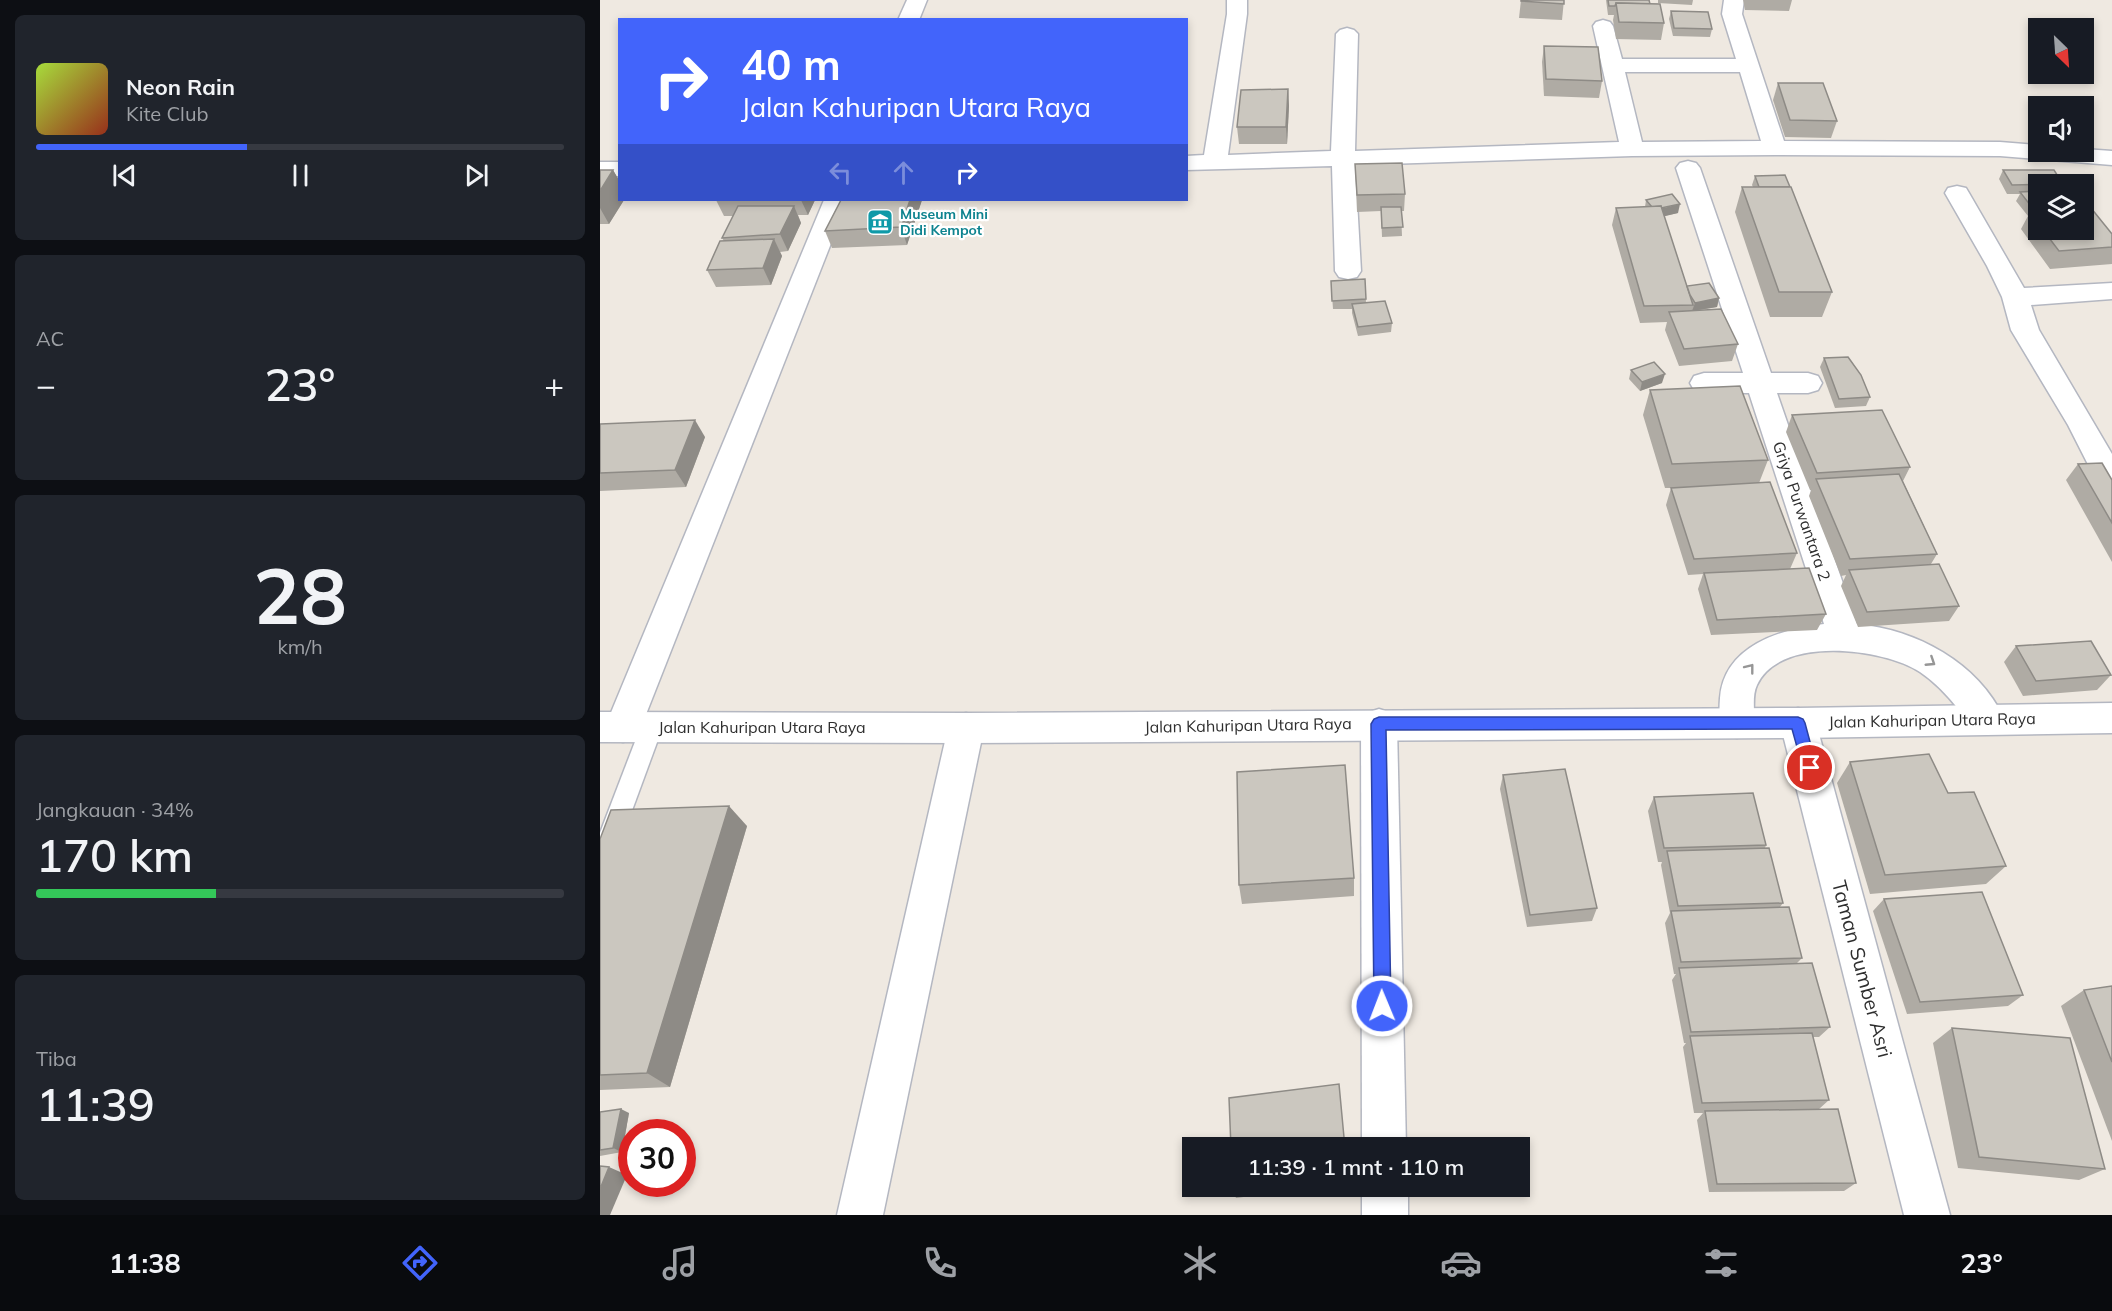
<!DOCTYPE html>
<html lang="id">
<head>
<meta charset="utf-8">
<style>
	:root { --surface:#171b24; --page:#20242c; --text:#f1f3f6; --muted:#9ea1a6; --line:#363941; --accent:#4264fb }
	body { margin:0; font-family:Mulish,sans-serif; background:var(--page); color:var(--text); height:100vh; display:flex; flex-direction:column; font-size:22px; white-space:nowrap }
	* { box-sizing:border-box; margin:0 }
	p { font-size:20px; color:var(--muted) }
	.icon { flex:none; width:33px; height:33px; fill:none; stroke:currentColor; stroke-width:2; stroke-linecap:round; stroke-linejoin:round }
	.map { position:relative; flex:1; overflow:hidden }
	.side { display:flex; flex-direction:column; gap:15px; padding:15px; background:#0d0f14; width:600px }
	.side>* { flex:none }
	.guide { position:absolute; left:18px; top:18px; width:570px; height:183px; border-radius:0px; box-shadow:0 3px 9px #0003; background:#4264fb; color:#fff; overflow:hidden }
	.needle { width:39px; rotate:155deg }
	.buttons { position:absolute; left:1428px; top:18px; display:grid; gap:12px }
	.buttons a { display:grid; place-items:center; width:66px; height:66px; border-radius:0px; background:var(--surface); box-shadow:0 3px 9px #0003; font-size:30px }
	.speed { position:absolute; left:18px; top:1119px; display:flex; gap:12px; font-size:30px; font-weight:700; text-align:center }
	.speed>* { display:grid; place-content:center; width:78px; height:78px; border-radius:50%; background:var(--surface); box-shadow:0 3px 9px #0003; line-height:1 }
	.speed .limit { border:9px solid #d22; background:#fff; color:#111 }
	.pin { position:absolute; display:grid; place-items:center; width:51px; height:51px; color:#fff; margin:-26px; border:3px solid #fff; border-radius:50%; box-shadow:0 2px 6px #0007 }
	.me { position:absolute; width:66px; margin:-33px; rotate:359deg; stroke-linejoin:round; filter:drop-shadow(0 0 4px #0008) }
	.turn { display:flex; align-items:center; gap:21px; height:126px; padding:0 24px; font-size:27px }
	.turn .icon { width:78px; height:78px; stroke-width:2.5 }
	.turn b { display:block; font-size:42px; line-height:51px }
	.lanes { display:flex; align-items:center; height:57px; padding:0 24px; background:#0003; justify-content:center; gap:30px; direction:ltr }
	.lanes .off { opacity:.35 }
	.big { font-size:45px; font-weight:600; line-height:1.1 }
	.side .card { flex:1; display:flex; flex-direction:column; justify-content:center; gap:9px; min-width:0; padding:0 21px; border-radius:9px; background:var(--page) }
	.side .dial { align-items:center; gap:0 }
	.dial b { font-size:78px; line-height:1 }
	.song { display:flex; align-items:center; gap:18px }
	.cover { width:72px; height:72px; border-radius:9px; background:linear-gradient(135deg,hsl(80 70% 55%),hsl(10 70% 35%)) }
	.played { height:6px; border-radius:3px; background:linear-gradient(90deg,var(--accent) 40%,var(--line) 40%) }
	.keys { display:flex; justify-content:space-around; direction:ltr }
	.heat { display:flex; justify-content:space-between; align-items:center; font-size:33px; direction:ltr }
	.charge { height:9px; border-radius:4px; background:linear-gradient(90deg,#34c759 34%,var(--line) 0) }
	.trip { position:absolute; left:582px; top:1137px; width:348px; height:60px; border-radius:0px; background:var(--surface); box-shadow:0 3px 9px #0003; font-weight:600; line-height:60px; text-align:center }
	.menu { display:flex; height:96px; justify-content:space-around; align-items:center; background:#090b0e; color:var(--muted) }
	.menu .icon { width:42px; height:42px }
	.menu .on { color:var(--accent) }
	.menu b { font-size:27px; color:var(--text) }
	main { display:flex; flex:1; min-height:0 }
	.map>svg:first-child { display:block }
</style>
</head>
<body>
<main>
<section class="side">
<div class="card">
<div class="song"><i class="cover"></i><div><b>Neon Rain</b><p>Kite Club</p></div></div>
<div class="played"></div>
<div class="keys"><svg class="icon" aria-label="previous" viewBox="0 0 24 24"><path d="M18 5L8 12l10 7zM5 5v14"/></svg><svg class="icon" aria-label="pause" viewBox="0 0 24 24"><path d="M8 5v14M16 5v14"/></svg><svg class="icon" aria-label="next" viewBox="0 0 24 24"><path d="M6 5l10 7-10 7zM19 5v14"/></svg></div>
</div>
<div class="card"><p>AC</p>
<div class="heat"><a>−</a><b class="big">23°</b><a>+</a></div>
</div>
<div class="card dial"><b>28</b><p>km/h</p></div>
<div class="card"><p>Jangkauan · 34%</p><b class="big">170 km</b><div class="charge"></div></div>
<div class="card"><p>Tiba</p><b class="big">11:39</b></div>
</section>
<div class="map">
<svg width="1512" height="1215" viewBox="0 0 1512 1215">
	<rect width="100%" height="100%" fill="#efe9e1"/>
	<g fill="none" stroke-linecap="round" stroke-linejoin="round">
		<defs>
			<path id="lane" d="M52,716L60,719L63,726L12,865L9,873L0,876V833L41,726L44,719Z"/>
			<g id="street">
				<path d="M307,0H327L319,20H298Z"/>
				<path d="M627,0H647V14L628,155L731,151L736,34L740,30L747,28L754,30L758,34L755,151L1019,142L993,26L996,22L1003,20L1010,22L1013,26L1022,59H1136L1122,14L1124,0H1144L1142,14L1184,141L1400,142L1438,145V152H1484V149L1512,151V165L1400,156L1175,155L1032,156L755,165L761,271L757,277L748,279L739,277L735,271L732,166L586,170V156L604,155L627,14ZM1025,72H1140L1161,141L1042,142Z"/>
				<path d="M1088,161L1096,163L1100,168L1171,373H1208L1218,376L1222,383L1218,390L1208,393H1177L1257,624C1317,630 1377,662 1404,718L1398,729C1390,732 1381,735 1373,728C1368,723 1363,715 1359,710C1348,696 1335,682 1320,672C1283,648 1180,635 1157,685C1150,699 1158,717 1150,734L1137,738L1124,734C1119,722 1119,711 1120,698C1124,646 1180,629 1224,624L1149,393H1104L1094,390L1090,383L1094,376L1104,373H1143L1076,168L1080,163Z"/>
				<rect x="0" y="162" width="20" height="14"/>
				<path d="M1357,186L1366,188L1369,193L1424,288L1512,283V299L1431,305L1439,330L1512,454V493L1501,490L1468,425L1411,330L1402,297L1387,266L1345,193L1348,188Z"/>
				<path d="M224,200H248L41,727L36,738L23,742L10,738L5,727Z"/>
				<path d="M1198,708L1211,712L1216,723L1350,1215H1304L1180,723L1185,712Z"/>
				<path d="M779,709L792,713L797,724L806,1148H762L761,724L766,713Z"/>
				<path d="M366,713L379,717L384,728L283,1215H237L348,728L353,717Z"/>
				<rect x="762" y="1186" width="46" height="29"/>
			</g>
			<path id="secondary" d="M1512,703V733L1198,738L366,743L0,742V712L366,713L1198,708Z"/>
		</defs>
		<use href="#lane" stroke="#b4b7c1" stroke-width="3"/>
		<use href="#street" stroke="#b4b7c1" stroke-width="3"/>
		<use href="#secondary" stroke="#b4b7c1" stroke-width="3"/>
		<use href="#lane" fill="#fff" fill-rule="evenodd"/>
		<use href="#street" fill="#fff" fill-rule="evenodd"/>
		<use href="#secondary" fill="#fff" fill-rule="evenodd"/>
	</g>
	<g fill="#afaba4">
		<path d="M921,0H964L962,20L919,18Z"/>
		<path d="M1006,0H1049L1050,4L1064,23L1061,40L1016,39L1013,20L1014,15H1008Z"/>
		<path d="M1058,0H1093L1092,5L1058,3Z"/>
		<path d="M1143,0H1192L1189,11L1145,10Z"/>
		<path d="M1071,11L1112,29L1110,37L1073,36L1069,19Z"/>
		<path d="M944,46L1002,81L999,98L944,96L942,62Z"/>
		<path d="M1178,83L1237,121L1231,138L1185,137L1173,100Z"/>
		<path d="M688,89L689,106L687,144H639L637,127Z"/>
		<path d="M755,164L805,194L804,211H801L802,236L782,237L781,211L757,212Z"/>
		<path d="M0,170H13L20,182V200H24L9,224H0Z"/>
		<path d="M1403,170L1438,184V230H1484L1512,234V264L1450,269L1421,229L1428,216L1416,201L1420,194H1407L1399,179Z"/>
		<path d="M1155,176L1232,292L1222,317H1170L1135,212L1142,187H1153L1152,185Z"/>
		<path d="M116,200H215L208,215H198L201,223L188,251L180,252L182,256L171,285L116,287L107,270L124,241L122,238L133,216H124Z"/>
		<path d="M322,200L307,245L232,248L225,231Z"/>
		<path d="M1046,200L1078,213L1064,216L1087,286L1119,298L1117,307L1100,310L1138,344L1132,361L1079,366L1065,330L1067,322L1040,323L1012,225L1016,208L1045,207Z"/>
		<path d="M765,279L766,303L792,323L791,332L758,336L752,313V309H733L731,281Z"/>
		<path d="M1224,358L1270,397L1266,406L1235,408L1220,367Z"/>
		<path d="M1031,370L1062,383L1040,391L1029,379Z"/>
		<path d="M1050,390L1168,460L1159,483L1197,553L1190,569L1226,614L1217,630L1111,635L1098,589L1103,574L1088,575L1066,505L1071,488H1079H1065L1043,415Z"/>
		<path d="M1192,415L1310,467L1303,481L1337,554L1331,564L1359,606L1349,621L1258,627L1241,586L1246,575L1241,576L1209,496L1211,490H1210L1186,432Z"/>
		<path d="M0,424L105,437L86,487L0,491Z"/>
		<path d="M1478,464L1512,480V562L1466,480Z"/>
		<path d="M1416,646L1511,675L1497,690L1423,696L1404,662Z"/>
		<path d="M1250,762L1348,793L1406,866L1386,884L1270,894L1237,783Z"/>
		<path d="M903,775L997,908L992,921L927,927L900,789Z"/>
		<path d="M1054,797L1166,845L1165,848L1183,903L1180,907L1202,958L1197,963L1230,1027L1219,1037H1213L1229,1100L1219,1109L1256,1183L1244,1191L1109,1192L1097,1120L1103,1113H1094L1083,1047L1086,1043H1084L1072,980L1076,974H1074L1065,923L1070,913L1061,865L1062,862H1058L1048,811Z"/>
		<path d="M147,826L70,1087L0,1090V839Z"/>
		<path d="M754,878V896L642,904L639,885Z"/>
		<path d="M1284,899L1423,995L1408,1006L1307,1014L1273,911Z"/>
		<path d="M1512,986V1141L1461,1006L1484,990Z"/>
		<path d="M1352,1028L1505,1169L1479,1180L1358,1168L1333,1043Z"/>
		<path d="M0,1112L29,1113L22,1152L0,1156Z"/>
		<path d="M633,1186H728L636,1198L633,1191Z"/>
	</g>
	<g fill="#8e8b86">
		<path d="M688,89L689,106L687,144L686,127Z"/>
		<path d="M13,170L20,182V200H24L9,224L0,208V191Z"/>
		<path d="M201,200H215L208,215Z"/>
		<path d="M310,200H322L307,245L301,227Z"/>
		<path d="M1080,204L1078,213L1053,219L1055,210Z"/>
		<path d="M194,206L201,223L188,251L180,234Z"/>
		<path d="M174,239L182,256L171,285L163,268Z"/>
		<path d="M1119,298L1117,307L1092,311L1095,303Z"/>
		<path d="M1065,374L1062,383L1040,391L1042,382Z"/>
		<path d="M95,420L105,437L86,487L75,470Z"/>
		<path d="M129,806L147,826L70,1087L47,1073Z"/>
		<path d="M21,1109L29,1113L22,1152L13,1148Z"/>
		<path d="M9,1167L27,1175L10,1215H0V1189Z"/>
	</g>
	<g fill="#cbc7bf" stroke="#8e8b86" stroke-width="1.5">
		<path d="M921,0H964V4L921,1Z"/>
		<path d="M1008,0H1049L1050,4L1016,3L1015,6H1009Z"/>
		<path d="M1016,3L1060,4L1064,23L1019,22Z"/>
		<path d="M1071,11L1108,12L1112,29L1074,28Z"/>
		<path d="M944,46L998,47L1002,81L946,79Z"/>
		<path d="M1178,83H1223L1237,121L1190,120Z"/>
		<path d="M688,89L686,127H637L641,90Z"/>
		<path d="M802,163L805,194L757,195L755,164Z"/>
		<path d="M0,170H13L0,191Z"/>
		<path d="M1403,170H1454L1463,184L1412,185Z"/>
		<path d="M1185,175L1190,187H1159L1155,176Z"/>
		<path d="M1142,187H1191L1232,292H1179Z"/>
		<path d="M1438,191V209L1434,210L1420,192Z"/>
		<path d="M1072,194L1080,204L1061,208V206L1052,207L1046,200Z"/>
		<path d="M241,200H310L301,227L225,231Z"/>
		<path d="M138,206H194L180,234L122,238Z"/>
		<path d="M1061,206L1093,305L1044,306L1016,208Z"/>
		<path d="M781,207H801L803,227L782,228Z"/>
		<path d="M1484,208H1491L1512,234V247L1459,251L1443,230H1484Z"/>
		<path d="M1438,211V223L1430,212Z"/>
		<path d="M174,239L163,268L107,270L120,241Z"/>
		<path d="M765,279L766,299L732,301L731,281Z"/>
		<path d="M1109,283L1119,298L1095,303L1090,295L1087,286Z"/>
		<path d="M785,301L792,323L758,327L752,304Z"/>
		<path d="M1121,309L1138,344L1084,349L1069,312Z"/>
		<path d="M1248,357L1261,375L1270,397L1239,399L1224,358Z"/>
		<path d="M1054,362L1065,374L1042,382L1031,370Z"/>
		<path d="M1140,386L1168,460L1072,464L1050,390Z"/>
		<path d="M1282,410L1310,467L1217,473L1192,415Z"/>
		<path d="M95,420L75,470L0,473V424Z"/>
		<path d="M1502,463L1512,480V523L1478,464Z"/>
		<path d="M1299,474L1337,554L1250,559L1216,479Z"/>
		<path d="M1170,482L1197,553L1094,559L1071,488Z"/>
		<path d="M1339,564L1359,606L1267,612L1249,570Z"/>
		<path d="M1209,568L1226,614L1117,620L1104,573Z"/>
		<path d="M1491,641L1511,675L1436,681L1416,646Z"/>
		<path d="M1329,754L1348,793L1374,792L1406,866L1285,875L1250,762Z"/>
		<path d="M745,765L754,878L639,885L637,772Z"/>
		<path d="M965,769L997,908L930,915L903,775Z"/>
		<path d="M1153,793L1166,845L1064,848L1054,797Z"/>
		<path d="M129,806L47,1073L0,1075V839L11,810Z"/>
		<path d="M1169,848L1183,903L1078,906L1067,851Z"/>
		<path d="M1382,892L1423,995L1320,1002L1284,899Z"/>
		<path d="M1189,907L1202,958L1081,962L1071,911Z"/>
		<path d="M1212,963L1230,1027L1091,1032L1079,968Z"/>
		<path d="M1512,986V1062L1484,990Z"/>
		<path d="M1352,1028L1470,1038L1505,1169L1379,1157Z"/>
		<path d="M1212,1033L1229,1100L1102,1103L1090,1036Z"/>
		<path d="M739,1084L745,1148H631L629,1098Z"/>
		<path d="M21,1109L13,1148L0,1150V1112Z"/>
		<path d="M1238,1109L1256,1183L1117,1184L1105,1111Z"/>
		<path d="M0,1166L9,1167L0,1189Z"/>
		<path d="M633,1186H666L633,1191Z"/>
	</g>
	<defs><path id="oneway-chevron" d="M-2-3.5L2.5 0L-2 3.5" fill="none" stroke-width="1.6" stroke-linecap="round" stroke-linejoin="round" transform="scale(1.5)"/></defs>
	<g stroke="#969696">
		<use href="#oneway-chevron" transform="translate(1331 662) rotate(33)"/>
		<use href="#oneway-chevron" transform="translate(1150 668) rotate(-52)"/>
	</g>
	<path fill="#4264fb" stroke="#2b41a3" stroke-width="1.5" d="M779,717H1198L1203,719L1205,723L1217,768L1215,772L1210,774L1204,772L1192,729L786,730L791,1006L788,1012L782,1015L776,1012L774,1006L771,724L774,719Z"/>
	<defs>
		<symbol id="museum-square" viewBox="-11 -11 22 22"><rect x="-9" y="-9" width="18" height="18" rx="4" fill="#0f9aa8" stroke="#fff"/><path d="M0-6L6-3V-2H-6V-3ZM-5-1h2V3h-2ZM-1-1h2V3h-2ZM3-1h2V3H3ZM-6 4H6V6H-6Z" fill="#fff"/></symbol>
	</defs>
	<g fill-rule="evenodd">
		<use href="#museum-square" x="265" y="207" width="30" height="30"/>
	</g>
	<g text-anchor="middle" stroke-width="4.5" stroke-linejoin="round" paint-order="stroke">
		<g font-size="14" font-weight="bold" fill="#0d838f" stroke="#fff" text-anchor="start">
			<text x="300" y="219">Museum Mini<tspan x="300" dy="16">Didi Kempot</tspan></text>
		</g>
		<g font-size="16" fill="#2e2e2e" stroke="#fff">
			<text transform="translate(1202 511) rotate(71)" y="6">Griya Purwantara 2</text>
			<text transform="translate(1332 720) rotate(-1)" y="6">Jalan Kahuripan Utara Raya</text>
			<text transform="translate(648 725) rotate(-1)" y="6">Jalan Kahuripan Utara Raya</text>
			<text x="162" y="733">Jalan Kahuripan Utara Raya</text>
		</g>
		<g font-size="20" fill="#2e2e2e" stroke="#fff">
			<text transform="translate(1262 969) rotate(75)" y="7">Taman Sumber Asri</text>
		</g>
	</g>
</svg>
<div class="buttons">
<a><svg class="needle" viewBox="-14 -14 28 28"><path d="M0-13l5 13h-10z" fill="#e53935"/><path d="M0 13l5-13h-10z" fill="#9ea1a6"/></svg></a>
<a><svg class="icon" aria-label="sound" viewBox="0 0 24 24"><path d="M4 9h4l5-4v14l-5-4H4zM17 9q2 3 0 6"/></svg></a>
<a><svg class="icon" aria-label="layers" viewBox="0 0 24 24"><path d="M12 4l9 5-9 5-9-5zM3 14l9 5 9-5"/></svg></a>
</div>
<div class="speed"><div class="limit">30</div></div>
<div class="pin" style="left:1210px;top:768px;background:#d93025"><svg class="icon" aria-label="arrive" viewBox="0 0 24 24"><path d="M6 21V4h12l-3 4 3 4H6"/></svg></div>
<svg class="me" style="left:782px;top:1006px" viewBox="-20 -20 40 40"><circle r="17" fill="#4264fb" stroke="#fff" stroke-width="3"/><path d="M0-11L8 9 0 5-8 9z" fill="#fff"/></svg>
<div class="trip">11:39 · 1 mnt · 110 m</div>
<div class="guide">
<div class="turn"><svg class="icon" aria-label="right" viewBox="0 0 24 24"><path d="M7 20v-9h11M14 6l5 5-5 5"/></svg><div><b>40 m</b>Jalan Kahuripan Utara Raya</div></div>
<div class="lanes"><svg class="icon off" aria-label="left" viewBox="0 0 24 24"><path d="M17 20v-9H6M10 6l-5 5 5 5"/></svg><svg class="icon off" aria-label="ahead" viewBox="0 0 24 24"><path d="M12 20V5M6 11l6-6 6 6"/></svg><svg class="icon" aria-label="right" viewBox="0 0 24 24"><path d="M7 20v-9h11M14 6l5 5-5 5"/></svg></div>
</div>
</div>
</main>
<nav class="menu">
<b>11:38</b>
<svg class="icon on" aria-label="directions" viewBox="0 0 24 24"><path d="M12 3l9 9-9 9-9-9zM9 14v-3h6M13 9l2 2-2 2"/></svg>
<svg class="icon" aria-label="music" viewBox="0 0 24 24"><path d="M9 18V5l10-2v13"/><circle cx="6" cy="18" r="3"/><circle cx="16" cy="16" r="3"/></svg>
<svg class="icon" aria-label="phone" viewBox="0 0 24 24"><path d="M5 4h4l2 5-3 2q2 4 5 5l2-3 5 2v4C11 20 4 13 5 4z"/></svg>
<svg class="icon" aria-label="climate" viewBox="0 0 24 24"><path d="M12 3v18M4 7l16 10M4 17L20 7"/></svg>
<svg class="icon" aria-label="car" viewBox="0 0 24 24"><path d="M5 17H2v-5l4-1 3-4h7l3 4 3 1v5h-3M9 17h6M6 11h13"/><circle cx="7" cy="17" r="2"/><circle cx="17" cy="17" r="2"/></svg>
<svg class="icon" aria-label="filters" viewBox="0 0 24 24"><path d="M4 7h16M4 17h16"/><circle cx="9" cy="7" r="2"/><circle cx="15" cy="17" r="2"/></svg>
<b>23°</b>
</nav>
</body>
</html>
